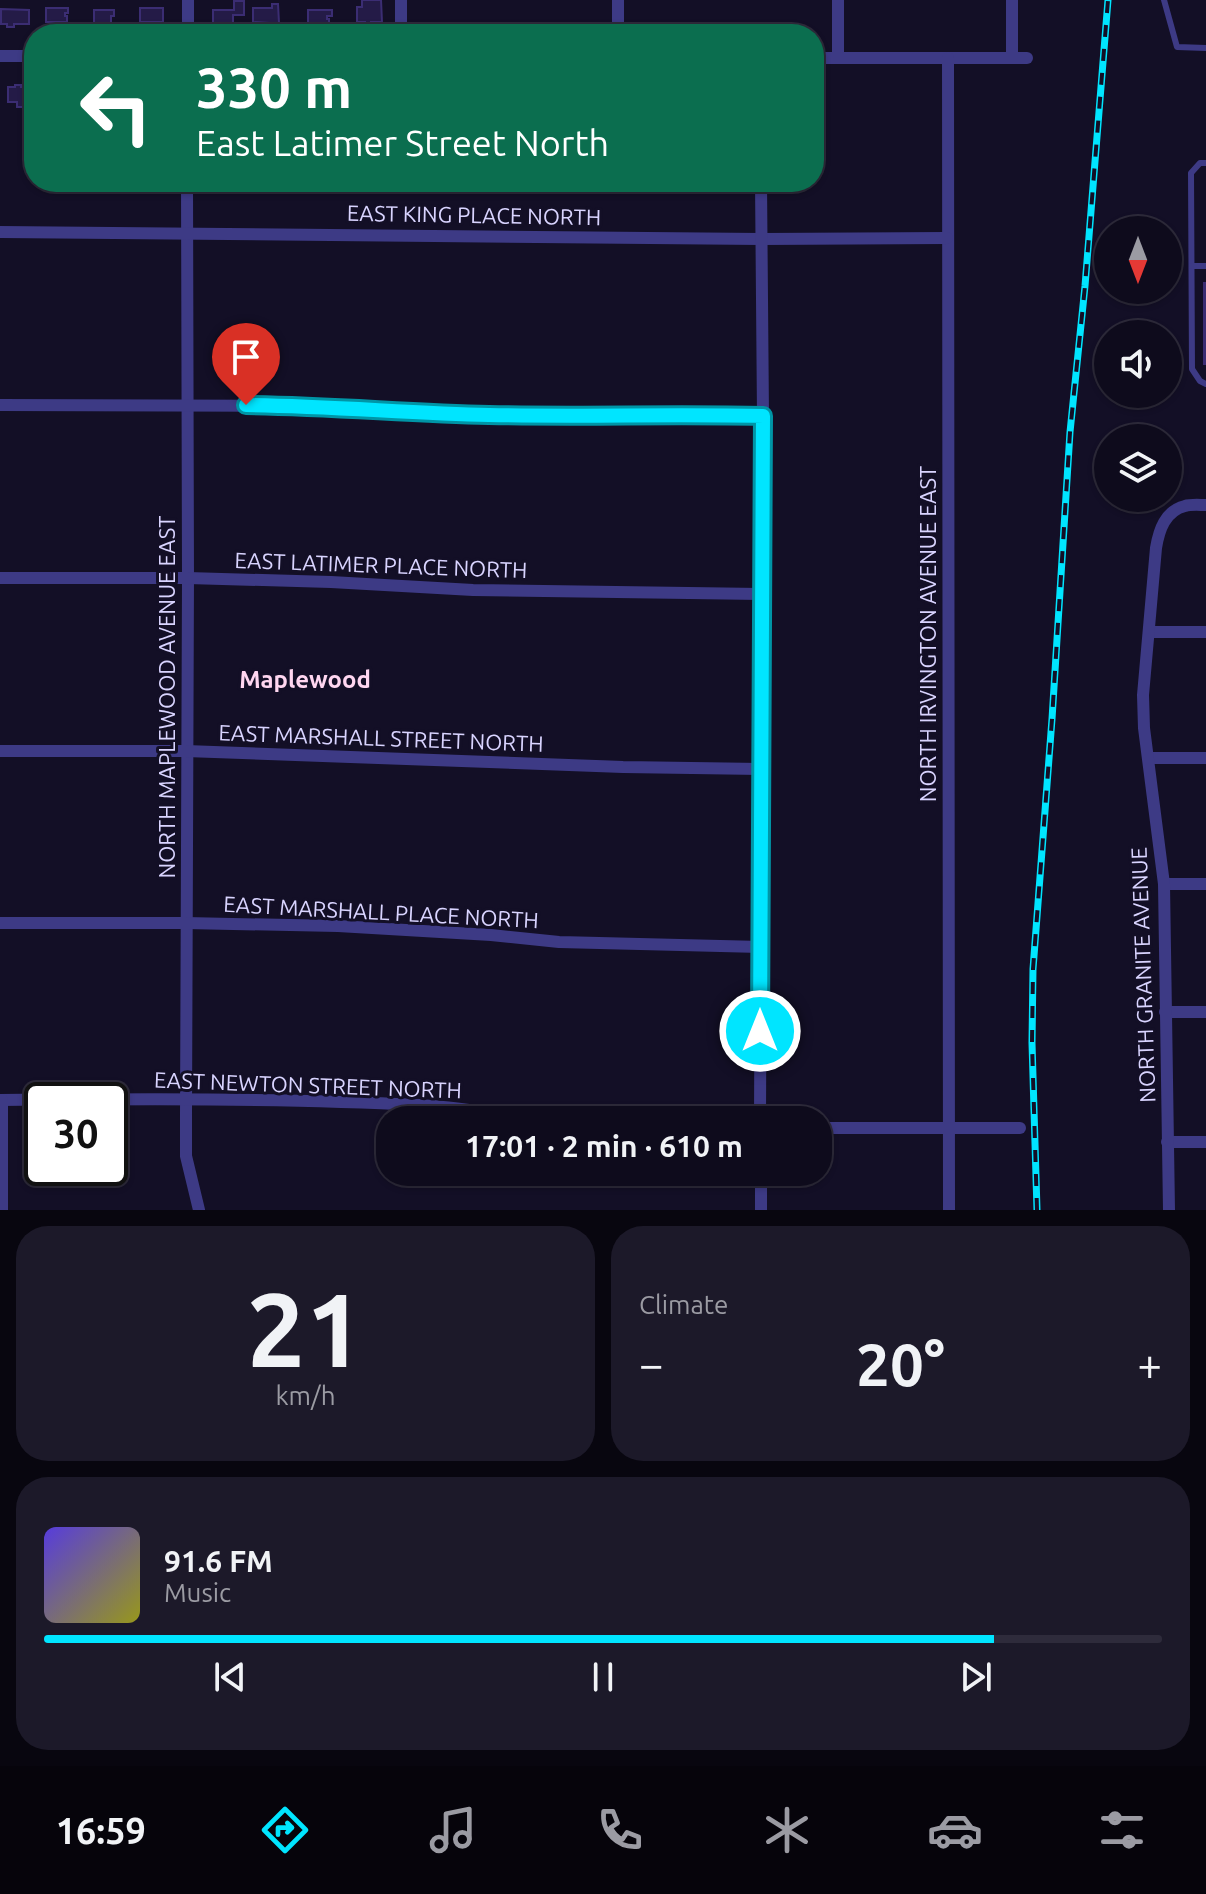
<!DOCTYPE html>
<html lang="en">
<head>
<meta charset="utf-8">
<style>
	:root { --surface:#0e0b1c; --page:#1c1929; --text:#f1f3f6; --muted:#9b9ba3; --line:#2e2b3b; --accent:#00e5ff }
	body { margin:0; font-family:Ubuntu,sans-serif; background:var(--page); color:var(--text); height:100vh; display:flex; flex-direction:column; font-size:30px; white-space:nowrap }
	* { box-sizing:border-box; margin:0 }
	p { font-size:26px; color:var(--muted) }
	.icon { flex:none; width:44px; height:44px; fill:none; stroke:currentColor; stroke-width:2; stroke-linecap:round; stroke-linejoin:round }
	.map { position:relative; height:1210px; overflow:hidden }
	.panel { display:flex; flex-direction:column; gap:16px; padding:16px; background:#08060f; flex:1 }
	.panel>* { flex:none }
	.top-card { position:absolute; left:24px; top:24px; width:800px; height:168px; border-radius:32px; box-shadow:0 2px 6px #0004,0 0 0 2px var(--line); background:#0b6e4f; color:#fff; overflow:hidden }
	.needle { width:52px; rotate:180deg }
	.fabs { position:absolute; left:1094px; top:216px; display:grid; gap:16px }
	.fabs a { display:grid; place-items:center; width:88px; height:88px; border-radius:50%; background:var(--surface); box-shadow:0 2px 6px #0004,0 0 0 2px var(--line); font-size:40px }
	.speed { position:absolute; left:24px; top:1082px; display:flex; gap:16px; font-size:40px; font-weight:700; text-align:center }
	.speed>* { display:grid; place-content:center; width:104px; height:104px; border-radius:50%; background:var(--surface); box-shadow:0 2px 6px #0004,0 0 0 2px var(--line); line-height:1 }
	.speed .limit { border:4px solid #111; border-radius:12px; background:#fff; color:#111 }
	.pin { position:absolute; display:grid; place-items:center; width:68px; height:68px; color:#fff; margin:-82px -34px; border-radius:50% 50% 50% 0; rotate:-45deg; box-shadow:0 0 8px #0007 }
	.pin .icon { rotate:45deg }
	.me { position:absolute; width:88px; margin:-44px; rotate:0deg; stroke-linejoin:round; filter:drop-shadow(0 0 6px #0008) }
	.turn { display:flex; align-items:center; gap:28px; height:168px; padding:0 40px; font-size:36px }
	.turn .icon { width:104px; height:104px; stroke-width:2.5 }
	.turn b { display:block; font-size:56px; line-height:68px }
	.big { font-size:60px; font-weight:700; line-height:1.1 }
	.panel .card { flex:1; display:flex; flex-direction:column; justify-content:center; gap:12px; min-width:0; padding:0 28px; border-radius:32px; background:var(--page) }
	.panel .dial { align-items:center; gap:0 }
	.dial b { font-size:104px; line-height:1 }
	.song { display:flex; align-items:center; gap:24px }
	.cover { width:96px; height:96px; border-radius:12px; background:linear-gradient(135deg,hsl(250 70% 55%),hsl(60 70% 35%)) }
	.played { height:8px; border-radius:4px; background:linear-gradient(90deg,var(--accent) 85%,var(--line) 85%) }
	.keys { display:flex; justify-content:space-around; direction:ltr }
	.heat { display:flex; justify-content:space-between; align-items:center; font-size:44px; direction:ltr }
	.panel .tiles { flex:1; display:grid; gap:16px; grid-template-columns:1fr 1fr }
	.card:last-child { grid-column:span 2 }
	.trip { position:absolute; left:376px; top:1106px; width:456px; height:80px; border-radius:32px; background:var(--surface); box-shadow:0 2px 6px #0004,0 0 0 2px var(--line); font-weight:700; line-height:80px; text-align:center }
	.menu { display:flex; height:128px; justify-content:space-around; align-items:center; background:#06040b; color:var(--muted) }
	.menu .icon { width:56px; height:56px }
	.menu .selected { color:var(--accent) }
	.menu b { font-size:36px; color:var(--text) }
	.map>svg:first-child { display:block }
</style>
</head>
<body>
<div class="map">
<svg width="1206" height="1210" viewBox="0 0 1206 1210">
	<rect width="100%" height="100%" fill="#130f26"/>
	<g fill="#241b47" stroke="#3b2d73" stroke-width="2">
		<path d="M362,0H381L382,22H371V26H365V22H357V7H362Z"/>
		<path d="M234,1H244V15H233V27L213,25V10H234Z"/>
		<path d="M272,4H278L279,23L269,25V23L253,22V8H272Z"/>
		<path d="M46,8H68V13H65V16H67V22H46Z"/>
		<rect x="140" y="8" width="23" height="14"/>
		<path d="M1,9L29,10V24H14V27H7V24H1Z"/>
		<path d="M94,10H114V16H111V27L94,25Z"/>
		<path d="M308,10H332V16H327V19H329V25H308Z"/>
		<path d="M15,85H21V87H26V107H17V102H8V87H15Z"/>
		<rect x="1204" y="283" width="2" height="81"/>
	</g>
	<g fill="none" stroke-linecap="round" stroke-linejoin="round">
		<g stroke="#3d3a85" stroke-width="6">
			<path d="M1164,0L1177,47L1206,48"/>
			<path d="M1206,163H1200L1191,173L1192,369L1200,381L1206,384"/>
			<path d="M1192,266H1206"/>
		</g>
		<g stroke="#3d3a85" stroke-width="12">
			<path d="M838,0V58"/>
			<path d="M1012,0V58"/>
			<path d="M188,34V0"/>
			<path d="M401,34V0"/>
			<path d="M618,34V0"/>
			<path d="M0,56H34"/>
			<path d="M814,58H1027"/>
			<path d="M948,58L949,1210"/>
			<path d="M187,182L188,578L186,1115V1156L199,1210"/>
			<path d="M0,232L761,239L947,238"/>
			<path d="M0,405L304,406L400,412L494,415L763,416"/>
			<path d="M0,578H188L331,582L473,590L761,594"/>
			<path d="M1150,632H1206"/>
			<path d="M0,751H186L623,767L761,769"/>
			<path d="M1149,758H1206"/>
			<path d="M1164,884H1206"/>
			<path d="M0,923H186L338,926L491,935L559,942L761,947"/>
			<path d="M1165,1012H1206"/>
			<path d="M0,1100C140,1099 280,1098 420,1105C469,1108 517,1118 566,1120"/>
			<path d="M2,1100V1210"/>
			<path d="M760,1120L763,416L761,182"/>
			<path d="M818,1128H1020"/>
			<path d="M1167,1142H1206"/>
			<path d="M761,1172V1210"/>
			<path d="M1169,1210L1164,884L1144,728L1143,695L1156,548C1159,530 1165,511 1185,506C1191,504 1200,505 1206,505"/>
		</g>
		<defs>
			<path id="rail" d="M1037,1210L1032,1043L1033,969L1052,719L1070,432L1085,286L1108,0"/>
		</defs>
		<use href="#rail" stroke="#00e5ff" stroke-width="7"/>
		<use href="#rail" stroke="#130f26" stroke-width="4" stroke-dasharray="12" stroke-linecap="butt"/>
	</g>
	<g fill="none" stroke-linecap="round" stroke-linejoin="round">
		<defs>
			<path id="route" d="M246,405C327,406 408,413 489,415C580,417 672,414 763,416L760,1031"/>
		</defs>
		<use href="#route" stroke="#0095a6" stroke-width="20"/>
		<use href="#route" stroke="#00e5ff" stroke-width="14"/>
	</g>
	<g text-anchor="middle" stroke-width="6" stroke-linejoin="round" paint-order="stroke">
		<g font-size="22" fill="#d9d4ff" stroke="#130f26">
			<text transform="translate(474 215) rotate(1)" y="8">EAST KING PLACE NORTH</text>
			<text transform="translate(381 565) rotate(2)" y="8">EAST LATIMER PLACE NORTH</text>
			<text transform="translate(928 634) rotate(-90)" y="8">NORTH IRVINGTON AVENUE EAST</text>
			<text transform="translate(167 697) rotate(-90)" y="8">NORTH MAPLEWOOD AVENUE EAST</text>
			<text transform="translate(381 738) rotate(2)" y="8">EAST MARSHALL STREET NORTH</text>
			<text transform="translate(381 912) rotate(3)" y="8">EAST MARSHALL PLACE NORTH</text>
			<text transform="translate(1143 975) rotate(-92)" y="8">NORTH GRANITE AVENUE</text>
			<text transform="translate(308 1085) rotate(2)" y="8">EAST NEWTON STREET NORTH</text>
		</g>
		<g font-size="24" font-weight="bold" fill="#ffd6f0" stroke="#130f26">
			<text x="305" y="688">Maplewood</text>
		</g>
	</g>
</svg>
<div class="fabs">
<a><svg class="needle" viewBox="-14 -14 28 28"><path d="M0-13l5 13h-10z" fill="#e53935"/><path d="M0 13l5-13h-10z" fill="#9b9ba3"/></svg></a>
<a><svg class="icon" aria-label="sound" viewBox="0 0 24 24"><path d="M4 9h4l5-4v14l-5-4H4zM17 9q2 3 0 6"/></svg></a>
<a><svg class="icon" aria-label="layers" viewBox="0 0 24 24"><path d="M12 4l9 5-9 5-9-5zM3 14l9 5 9-5"/></svg></a>
</div>
<div class="speed"><div class="limit">30</div></div>
<div class="pin" style="left:246px;top:405px;background:#d93025"><svg class="icon" aria-label="arrive" viewBox="0 0 24 24"><path d="M6 21V4h12l-3 4 3 4H6"/></svg></div>
<svg class="me" style="left:760px;top:1031px" viewBox="-20 -20 40 40"><circle r="17" fill="#00e5ff" stroke="#fff" stroke-width="3"/><path d="M0-11L8 9 0 5-8 9z" fill="#fff"/></svg>
<div class="trip">17:01 · 2 min · 610 m</div>
<div class="top-card">
<div class="turn"><svg class="icon" aria-label="left" viewBox="0 0 24 24"><path d="M17 20v-9H6M10 6l-5 5 5 5"/></svg><div><b>330 m</b>East Latimer Street North</div></div>
</div>
</div>
<section class="panel">
<div class="tiles">
<div class="card dial"><b>21</b><p>km/h</p></div>
<div class="card"><p>Climate</p>
<div class="heat"><a>−</a><b class="big">20°</b><a>+</a></div>
</div>
<div class="card">
<div class="song"><i class="cover"></i><div><b>91.6 FM</b><p>Music</p></div></div>
<div class="played"></div>
<div class="keys"><svg class="icon" aria-label="previous" viewBox="0 0 24 24"><path d="M18 5L8 12l10 7zM5 5v14"/></svg><svg class="icon" aria-label="pause" viewBox="0 0 24 24"><path d="M8 5v14M16 5v14"/></svg><svg class="icon" aria-label="next" viewBox="0 0 24 24"><path d="M6 5l10 7-10 7zM19 5v14"/></svg></div>
</div>
</div>
</section>
<nav class="menu">
<b>16:59</b>
<svg class="icon selected" aria-label="directions" viewBox="0 0 24 24"><path d="M12 3l9 9-9 9-9-9zM9 14v-3h6M13 9l2 2-2 2"/></svg>
<svg class="icon" aria-label="music" viewBox="0 0 24 24"><path d="M9 18V5l10-2v13"/><circle cx="6" cy="18" r="3"/><circle cx="16" cy="16" r="3"/></svg>
<svg class="icon" aria-label="phone" viewBox="0 0 24 24"><path d="M5 4h4l2 5-3 2q2 4 5 5l2-3 5 2v4C11 20 4 13 5 4z"/></svg>
<svg class="icon" aria-label="climate" viewBox="0 0 24 24"><path d="M12 3v18M4 7l16 10M4 17L20 7"/></svg>
<svg class="icon" aria-label="car" viewBox="0 0 24 24"><path d="M5 17H2v-5l4-1 3-4h7l3 4 3 1v5h-3M9 17h6M6 11h13"/><circle cx="7" cy="17" r="2"/><circle cx="17" cy="17" r="2"/></svg>
<svg class="icon" aria-label="filters" viewBox="0 0 24 24"><path d="M4 7h16M4 17h16"/><circle cx="9" cy="7" r="2"/><circle cx="15" cy="17" r="2"/></svg>
</nav>
</body>
</html>
